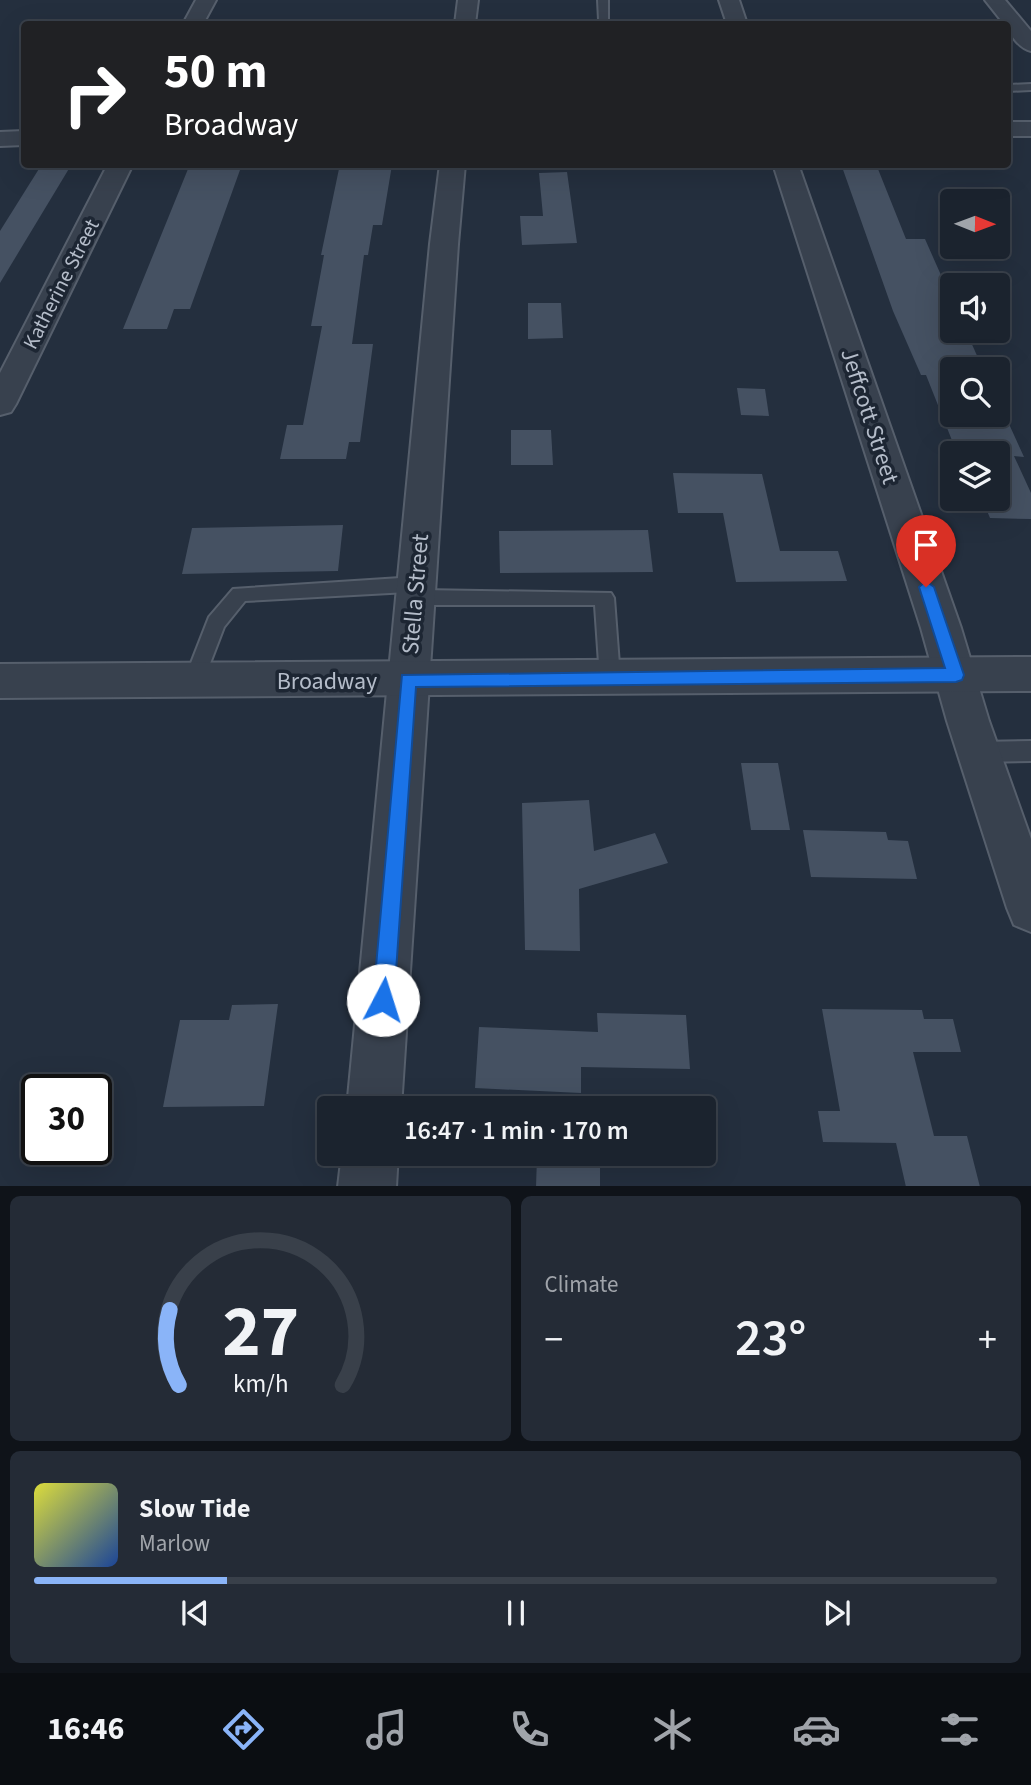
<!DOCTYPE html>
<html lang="en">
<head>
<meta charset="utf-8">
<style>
	:root { --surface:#1b232e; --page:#242b36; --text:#f1f3f6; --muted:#a0a4aa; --line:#39404a; --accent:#8ab4f8 }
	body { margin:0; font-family:"Source Sans 3",sans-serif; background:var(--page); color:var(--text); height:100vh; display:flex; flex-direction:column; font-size:26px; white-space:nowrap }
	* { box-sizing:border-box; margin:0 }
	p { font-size:23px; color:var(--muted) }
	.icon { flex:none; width:38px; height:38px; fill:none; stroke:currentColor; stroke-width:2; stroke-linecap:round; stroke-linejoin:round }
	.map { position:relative; height:1186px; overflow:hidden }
	.side { display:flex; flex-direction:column; gap:10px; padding:10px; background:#0f1319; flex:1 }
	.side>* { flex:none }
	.top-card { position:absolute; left:21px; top:21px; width:990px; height:147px; border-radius:7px; box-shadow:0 7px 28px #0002,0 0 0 2px var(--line); background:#202124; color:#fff; overflow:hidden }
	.needle { width:46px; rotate:91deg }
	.tools { position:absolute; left:940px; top:189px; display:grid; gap:14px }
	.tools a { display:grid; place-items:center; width:70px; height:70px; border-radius:7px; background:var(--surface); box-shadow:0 7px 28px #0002,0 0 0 2px var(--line); font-size:35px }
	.speed { position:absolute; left:21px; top:1074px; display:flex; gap:14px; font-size:35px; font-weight:700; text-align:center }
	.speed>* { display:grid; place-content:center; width:91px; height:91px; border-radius:50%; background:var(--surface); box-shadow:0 7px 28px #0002,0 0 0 2px var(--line); line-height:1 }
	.speed .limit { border:4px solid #111; border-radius:10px; background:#fff; color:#111 }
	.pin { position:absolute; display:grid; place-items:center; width:60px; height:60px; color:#fff; margin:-72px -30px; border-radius:50% 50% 50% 0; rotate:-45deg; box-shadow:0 0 7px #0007 }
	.pin .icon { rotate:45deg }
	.me { position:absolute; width:77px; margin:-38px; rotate:5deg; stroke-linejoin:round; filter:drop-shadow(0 0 5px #0008) }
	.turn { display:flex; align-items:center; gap:24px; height:147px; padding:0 28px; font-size:32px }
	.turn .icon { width:91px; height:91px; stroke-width:2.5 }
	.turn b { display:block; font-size:49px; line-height:60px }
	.big { font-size:52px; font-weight:600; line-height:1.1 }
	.side .tile { flex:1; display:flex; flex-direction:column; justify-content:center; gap:10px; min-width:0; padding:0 24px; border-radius:10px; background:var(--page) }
	.side .dial { align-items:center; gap:0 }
	.dial svg { height:182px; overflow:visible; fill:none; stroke:var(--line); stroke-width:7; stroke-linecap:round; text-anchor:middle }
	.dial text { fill:var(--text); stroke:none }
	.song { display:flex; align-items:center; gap:21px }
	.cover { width:84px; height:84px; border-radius:10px; background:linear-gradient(135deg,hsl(60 70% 55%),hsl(220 70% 35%)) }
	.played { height:7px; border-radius:4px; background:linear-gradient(90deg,var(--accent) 20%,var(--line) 20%) }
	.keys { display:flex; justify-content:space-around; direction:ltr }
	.heat { display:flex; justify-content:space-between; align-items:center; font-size:38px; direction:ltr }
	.side .tiles { flex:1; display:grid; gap:10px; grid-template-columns:1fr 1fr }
	.tile:last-child { grid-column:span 2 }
	.trip { position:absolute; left:317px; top:1096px; width:399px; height:70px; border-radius:7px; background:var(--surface); box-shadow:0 7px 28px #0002,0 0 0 2px var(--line); font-weight:600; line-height:70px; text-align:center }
	.menu { display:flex; height:112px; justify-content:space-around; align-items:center; background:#0b0e12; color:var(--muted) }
	.menu .icon { width:49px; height:49px }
	.menu .on { color:var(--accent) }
	.menu b { font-size:32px; color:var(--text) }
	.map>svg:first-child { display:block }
</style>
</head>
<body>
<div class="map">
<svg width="1031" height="1187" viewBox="0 0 1031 1187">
	<rect width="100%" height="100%" fill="#242f3e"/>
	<g fill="#455162">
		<path d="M42,164H66L70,167L0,283V231Z"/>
		<path d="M340,164L392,165L382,225H373L368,255H364L352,344H373L360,442H349L346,459H280L287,425H303L322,326H311L324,255H321Z"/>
		<path d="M841,164H876L906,239H925L952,300V331H966L983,369H952V415H998V400L1024,457L1014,456L1031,493V519L990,518L982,499H998V453H957L926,375H921L893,311Z"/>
		<path d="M188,169L240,170L190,309H174L167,329H123Z"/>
		<path d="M567,172L577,243L522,245L520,216H543L539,173Z"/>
		<path d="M528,303H561L563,338L528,339Z"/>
		<path d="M737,388L765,389L769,416L741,415Z"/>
		<path d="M511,430H551L553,465H511Z"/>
		<path d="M673,473L762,474L780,551H838L847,581L736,582L723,513H678Z"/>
		<path d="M343,525L338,571L182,574L192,528Z"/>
		<path d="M648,530L653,572L500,573L499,531Z"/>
		<path d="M741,763H778L790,830H751Z"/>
		<path d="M589,800L594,851L655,833L668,863L579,889L580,951L525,950L522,803Z"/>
		<path d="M803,830L886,832L888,840L908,841L917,879L811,877Z"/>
		<path d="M278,1004L264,1106L163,1107L180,1020H229L232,1005Z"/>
		<path d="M822,1009L922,1010L924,1019H953L961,1052H913L934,1136H967L980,1187H906L896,1143L823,1142L818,1111H840Z"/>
		<path d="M597,1013L686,1015L690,1069L581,1067V1093L475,1088L479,1027L598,1032Z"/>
		<path d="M537,1157L600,1160V1187H536Z"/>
	</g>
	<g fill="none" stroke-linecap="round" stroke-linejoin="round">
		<defs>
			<g id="service">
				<path d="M598,0H608V22L599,20Z"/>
				<path d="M1031,84V90L1008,91V85Z"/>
				<path d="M416,577L423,579L426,584L422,590L611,593L614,598L620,678L617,684L610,687L603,684L600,678L595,605H415L408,602L405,597L408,592L245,601L224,627L201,687L194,690L187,687L184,681L209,617L233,589Z"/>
				<path d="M1031,741V761L978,762L970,759L967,752L970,745L978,742Z"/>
			</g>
			<g id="minor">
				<path d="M196,0H216L203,24H183Z"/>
				<path d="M458,0H478L475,24H455Z"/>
				<path d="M719,0H739L747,24H727Z"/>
				<path d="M985,0H1005L1031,31V51C1021,49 1008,35 1008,24H1004Z"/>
				<rect x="1008" y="122" width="23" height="14"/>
				<path d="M24,131V145L0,146V132Z"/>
				<path d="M108,164H133L16,404L11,412L0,415V373Z"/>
				<path d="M440,164H465L458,244L401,1108H347L430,244Z"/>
				<path d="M773,164H798L961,628L989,721L1031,839V932L1014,925L1007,908L947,721L921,628Z"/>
				<path d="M342,1153H398L396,1187H338Z"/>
			</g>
			<path id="tertiary" d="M1031,657V691L0,698V664Z"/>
		</defs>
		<use href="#service" stroke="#565f6c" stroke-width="4"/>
		<use href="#minor" stroke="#565f6c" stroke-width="4"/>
		<use href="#tertiary" stroke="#565f6c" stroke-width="4"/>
		<use href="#service" fill="#38414e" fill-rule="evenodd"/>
		<use href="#minor" fill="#38414e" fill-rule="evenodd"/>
		<use href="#tertiary" fill="#38414e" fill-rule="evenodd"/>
	</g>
	<path fill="#1a73e8" stroke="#114b97" stroke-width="2" d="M926,581L934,587L964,675L962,680L956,682L416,687L394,1000L391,1007L383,1010L376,1007L373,1000L402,675L945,668L919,587Z"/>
	<g text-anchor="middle" stroke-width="7" stroke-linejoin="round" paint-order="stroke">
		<g font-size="21" fill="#b4bcc9" stroke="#1d2633">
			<text transform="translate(61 284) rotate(-63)" y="7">Katherine Street</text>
		</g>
		<g font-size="24" fill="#b4bcc9" stroke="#1d2633">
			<text transform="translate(870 416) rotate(72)" y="8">Jeffcott Street</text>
			<text transform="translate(415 594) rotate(-85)" y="8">Stella Street</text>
			<text x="327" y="689">Broadway</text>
		</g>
	</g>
</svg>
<div class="tools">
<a><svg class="needle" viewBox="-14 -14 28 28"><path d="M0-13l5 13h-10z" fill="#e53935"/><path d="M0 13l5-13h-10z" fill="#a0a4aa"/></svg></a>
<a><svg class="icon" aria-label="sound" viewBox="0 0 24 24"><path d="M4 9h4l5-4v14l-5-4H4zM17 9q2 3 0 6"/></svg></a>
<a><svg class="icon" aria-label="search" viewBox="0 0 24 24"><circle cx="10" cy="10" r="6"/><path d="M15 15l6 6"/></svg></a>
<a><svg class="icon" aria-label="layers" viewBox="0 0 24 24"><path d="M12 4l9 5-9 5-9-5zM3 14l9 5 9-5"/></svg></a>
</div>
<div class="speed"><div class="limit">30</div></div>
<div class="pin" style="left:926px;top:587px;background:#d93025"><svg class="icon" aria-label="arrive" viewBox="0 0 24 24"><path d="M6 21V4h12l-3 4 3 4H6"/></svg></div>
<svg class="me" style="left:383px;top:1000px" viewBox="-20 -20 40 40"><circle r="19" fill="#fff"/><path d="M0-13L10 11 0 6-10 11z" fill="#1a73e8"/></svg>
<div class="trip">16:47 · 1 min · 170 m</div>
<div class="top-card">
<div class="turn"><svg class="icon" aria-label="right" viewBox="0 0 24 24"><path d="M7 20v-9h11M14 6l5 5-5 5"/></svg><div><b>50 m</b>Broadway</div></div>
</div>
</div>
<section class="side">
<div class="tiles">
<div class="tile dial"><svg viewBox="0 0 100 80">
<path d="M14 69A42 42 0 1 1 86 69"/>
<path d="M14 69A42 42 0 0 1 10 36" stroke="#8ab4f8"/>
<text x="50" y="56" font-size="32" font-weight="700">27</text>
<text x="50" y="72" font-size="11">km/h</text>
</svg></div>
<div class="tile"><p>Climate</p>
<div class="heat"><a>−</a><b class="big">23°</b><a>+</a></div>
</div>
<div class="tile">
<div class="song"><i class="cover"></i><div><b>Slow Tide</b><p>Marlow</p></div></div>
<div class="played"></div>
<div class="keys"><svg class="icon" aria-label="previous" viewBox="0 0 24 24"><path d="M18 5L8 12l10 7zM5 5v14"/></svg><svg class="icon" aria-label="pause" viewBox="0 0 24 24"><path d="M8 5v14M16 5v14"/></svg><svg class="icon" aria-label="next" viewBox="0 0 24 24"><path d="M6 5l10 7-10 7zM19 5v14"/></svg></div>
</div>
</div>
</section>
<nav class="menu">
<b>16:46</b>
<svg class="icon on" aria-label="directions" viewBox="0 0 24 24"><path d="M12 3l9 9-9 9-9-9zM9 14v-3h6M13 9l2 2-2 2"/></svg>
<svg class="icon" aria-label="music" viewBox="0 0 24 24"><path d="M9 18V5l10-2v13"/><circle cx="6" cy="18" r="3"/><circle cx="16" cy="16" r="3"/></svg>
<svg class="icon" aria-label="phone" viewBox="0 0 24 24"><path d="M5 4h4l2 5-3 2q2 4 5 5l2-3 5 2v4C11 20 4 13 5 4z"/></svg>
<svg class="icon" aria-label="climate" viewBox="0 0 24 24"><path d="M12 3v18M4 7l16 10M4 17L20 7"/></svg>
<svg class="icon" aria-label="car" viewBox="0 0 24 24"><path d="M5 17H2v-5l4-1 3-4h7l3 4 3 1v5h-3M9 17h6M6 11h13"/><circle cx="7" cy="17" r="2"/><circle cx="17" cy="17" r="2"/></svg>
<svg class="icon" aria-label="filters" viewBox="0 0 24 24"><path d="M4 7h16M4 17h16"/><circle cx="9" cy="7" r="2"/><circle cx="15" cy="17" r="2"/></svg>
</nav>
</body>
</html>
